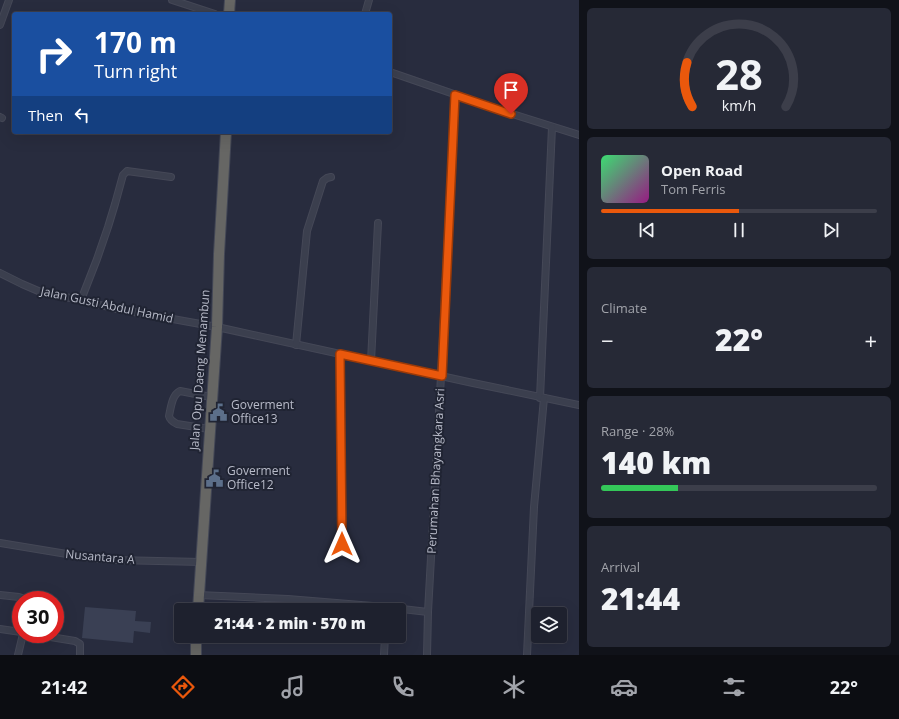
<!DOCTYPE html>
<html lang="en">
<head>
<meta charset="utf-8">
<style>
	:root { --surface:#1e212e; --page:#262936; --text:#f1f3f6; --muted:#a1a3aa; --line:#3c3e4a; --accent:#ea580c }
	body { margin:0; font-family:"Open Sans",sans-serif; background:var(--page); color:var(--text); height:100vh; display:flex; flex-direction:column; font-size:15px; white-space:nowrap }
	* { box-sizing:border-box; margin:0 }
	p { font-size:13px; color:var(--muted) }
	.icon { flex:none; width:22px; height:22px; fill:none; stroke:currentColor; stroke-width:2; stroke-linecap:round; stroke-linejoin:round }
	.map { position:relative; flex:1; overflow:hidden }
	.details { display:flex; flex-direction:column; gap:8px; padding:8px; background:#101219; width:320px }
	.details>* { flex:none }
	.hud { position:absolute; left:12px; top:12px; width:380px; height:122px; border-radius:4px; box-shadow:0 4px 16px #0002,0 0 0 1px var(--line); background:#1a4fa0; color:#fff; overflow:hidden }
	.tools { position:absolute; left:531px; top:607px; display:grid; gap:8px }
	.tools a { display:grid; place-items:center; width:36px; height:36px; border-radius:4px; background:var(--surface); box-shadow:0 4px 16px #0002,0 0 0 1px var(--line); font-size:20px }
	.speed { position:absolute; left:12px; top:591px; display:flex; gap:8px; font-size:20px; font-weight:700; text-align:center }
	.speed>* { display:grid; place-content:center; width:52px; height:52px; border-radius:50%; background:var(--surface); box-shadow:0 4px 16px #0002,0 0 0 1px var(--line); line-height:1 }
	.speed .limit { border:6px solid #d22; background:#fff; color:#111 }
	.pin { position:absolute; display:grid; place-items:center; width:34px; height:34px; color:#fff; margin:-41px -17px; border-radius:50% 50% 50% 0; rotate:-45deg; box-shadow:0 0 4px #0007 }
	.pin .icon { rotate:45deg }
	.me { position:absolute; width:44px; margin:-22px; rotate:0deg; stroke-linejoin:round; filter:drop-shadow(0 0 3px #0008) }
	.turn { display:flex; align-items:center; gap:14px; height:84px; padding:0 16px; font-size:18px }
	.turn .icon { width:52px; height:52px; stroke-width:2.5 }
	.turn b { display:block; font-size:28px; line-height:34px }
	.then { display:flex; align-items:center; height:38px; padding:0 16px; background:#0003; gap:8px; font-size:15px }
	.big { font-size:30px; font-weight:800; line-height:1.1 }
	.details .card { flex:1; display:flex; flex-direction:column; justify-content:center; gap:6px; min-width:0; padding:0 14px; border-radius:6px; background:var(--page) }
	.details .dial { align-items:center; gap:0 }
	.dial svg { height:104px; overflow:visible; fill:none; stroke:var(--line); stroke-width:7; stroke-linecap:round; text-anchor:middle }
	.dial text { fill:var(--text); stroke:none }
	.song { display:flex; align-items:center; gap:12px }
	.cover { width:48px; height:48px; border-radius:6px; background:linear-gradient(135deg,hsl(140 70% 55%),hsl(310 70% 35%)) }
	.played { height:4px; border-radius:2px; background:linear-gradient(90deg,var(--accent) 50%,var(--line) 50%) }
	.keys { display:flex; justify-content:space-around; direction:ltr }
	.heat { display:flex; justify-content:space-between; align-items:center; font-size:22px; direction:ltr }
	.charge { height:6px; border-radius:3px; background:linear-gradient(90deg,#34c759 28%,var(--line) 0) }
	.trip { position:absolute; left:174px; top:603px; width:232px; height:40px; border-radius:4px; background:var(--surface); box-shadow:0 4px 16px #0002,0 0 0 1px var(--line); font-weight:800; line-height:40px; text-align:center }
	.tab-bar { display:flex; height:64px; justify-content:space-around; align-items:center; background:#0c0d12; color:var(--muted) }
	.tab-bar .icon { width:28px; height:28px }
	.tab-bar .active { color:var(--accent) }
	.tab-bar b { font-size:18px; color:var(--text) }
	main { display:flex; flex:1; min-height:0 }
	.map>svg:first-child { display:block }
</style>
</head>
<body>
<main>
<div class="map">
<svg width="579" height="655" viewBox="0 0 579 655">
	<rect width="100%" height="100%" fill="#282c3e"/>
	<path fill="#3a4054" d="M85,607L136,611L135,621L151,622L150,633L134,631L133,643L82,638Z"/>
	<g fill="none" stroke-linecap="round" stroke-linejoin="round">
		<defs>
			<g id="minor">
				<path d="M172,0L215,14"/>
				<path d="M365,14L369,0"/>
				<path d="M0,25L9,0"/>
				<path d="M390,72L506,112L579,135"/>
				<path d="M0,117L2,118"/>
				<path d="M0,273L22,284L43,293L81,300L112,308L217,327L473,383L579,405"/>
				<path d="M81,300L97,259L108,227L115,204L123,175L127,171L171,177"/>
				<path d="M296,345L307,231L323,181L327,178L331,177"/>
				<path d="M340,354L342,553"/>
				<path d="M371,361L378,223"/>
				<path d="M540,398L552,127"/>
				<path d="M209,429L177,424C173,422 170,420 169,416C171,407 172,395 180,391L211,397"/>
				<path d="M0,543L91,558L115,560L201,562"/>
				<path d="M0,595L19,597L28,600"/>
				<path d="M198,595L288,599L385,607L428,612"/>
				<path d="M0,629L21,632"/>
				<path d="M32,634L75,641L80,644V655"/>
				<path d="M18,655L23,634"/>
				<path d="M384,655L385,636"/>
				<path d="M427,655L428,612L441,376L455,95"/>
				<path d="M527,655L534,507L544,398"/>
			</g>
			<g id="trunk">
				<path d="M229,14L230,0"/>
				<path d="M198,610L217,327L219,254L226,132"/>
				<path d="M196,655V636"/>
			</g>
		</defs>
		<use href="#minor" stroke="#454857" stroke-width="8"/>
		<use href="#trunk" stroke="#434756" stroke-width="12"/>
		<use href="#minor" stroke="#3b3f4e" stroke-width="6"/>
		<use href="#trunk" stroke="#666664" stroke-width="10"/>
	</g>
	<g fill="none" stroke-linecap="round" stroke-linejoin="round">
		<defs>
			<path id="route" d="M342,544L340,354L442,376L455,95L511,114"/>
		</defs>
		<use href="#route" stroke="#983908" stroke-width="10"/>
		<use href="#route" stroke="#ea580c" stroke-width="7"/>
	</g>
	<defs>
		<symbol id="civic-bare" viewBox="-9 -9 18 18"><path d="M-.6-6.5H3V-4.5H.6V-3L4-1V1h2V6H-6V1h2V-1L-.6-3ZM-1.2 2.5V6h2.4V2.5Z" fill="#5c6f8a" stroke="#202433" stroke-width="2.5" paint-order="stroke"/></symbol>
	</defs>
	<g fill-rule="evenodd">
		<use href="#civic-bare" x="206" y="400" width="25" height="25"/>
		<use href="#civic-bare" x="202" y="466" width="25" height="25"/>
	</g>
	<g text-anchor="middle" stroke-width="4" stroke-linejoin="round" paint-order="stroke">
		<g font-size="12" fill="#b8bbc9" stroke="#202433">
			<text transform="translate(107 305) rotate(12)" y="4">Jalan Gusti Abdul Hamid</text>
			<text transform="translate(200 370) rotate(-86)" y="4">Jalan Opu Daeng Menambun</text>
			<text transform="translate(436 471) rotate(-87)" y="4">Perumahan Bhayangkara Asri</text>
			<text transform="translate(100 557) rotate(5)" y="4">Nusantara A</text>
		</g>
		<g font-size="12" fill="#b8bbc9" stroke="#202433" text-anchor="start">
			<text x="231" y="409">Goverment<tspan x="231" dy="14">Office13</tspan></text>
			<text x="227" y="475">Goverment<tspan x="227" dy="14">Office12</tspan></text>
		</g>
	</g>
</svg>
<div class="tools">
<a><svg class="icon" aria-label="layers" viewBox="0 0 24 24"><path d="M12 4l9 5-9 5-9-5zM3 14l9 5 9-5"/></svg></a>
</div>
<div class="speed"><div class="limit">30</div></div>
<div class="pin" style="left:511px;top:114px;background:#d93025"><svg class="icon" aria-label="arrive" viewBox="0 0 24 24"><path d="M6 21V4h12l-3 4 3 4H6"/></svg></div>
<svg class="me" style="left:342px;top:544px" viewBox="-20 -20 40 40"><path d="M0-17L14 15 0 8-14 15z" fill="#ea580c" stroke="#fff" stroke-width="4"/></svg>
<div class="trip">21:44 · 2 min · 570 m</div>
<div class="hud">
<div class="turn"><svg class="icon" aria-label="right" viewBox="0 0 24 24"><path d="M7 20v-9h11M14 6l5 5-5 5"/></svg><div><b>170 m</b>Turn right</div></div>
<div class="then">Then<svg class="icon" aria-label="left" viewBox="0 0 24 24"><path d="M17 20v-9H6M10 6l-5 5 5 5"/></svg></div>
</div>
</div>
<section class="details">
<div class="card dial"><svg viewBox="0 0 100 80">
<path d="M14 69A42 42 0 1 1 86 69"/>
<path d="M14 69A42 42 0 0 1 10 35" stroke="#ea580c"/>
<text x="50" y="56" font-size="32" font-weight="700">28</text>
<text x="50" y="72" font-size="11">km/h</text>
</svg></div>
<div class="card">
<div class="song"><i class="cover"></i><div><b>Open Road</b><p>Tom Ferris</p></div></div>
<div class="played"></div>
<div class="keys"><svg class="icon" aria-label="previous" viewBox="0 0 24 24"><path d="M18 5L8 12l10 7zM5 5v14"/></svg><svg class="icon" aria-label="pause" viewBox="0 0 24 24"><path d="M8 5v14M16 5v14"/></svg><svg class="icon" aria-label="next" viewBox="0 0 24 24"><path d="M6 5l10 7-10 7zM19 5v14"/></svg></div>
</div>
<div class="card"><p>Climate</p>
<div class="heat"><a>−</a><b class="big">22°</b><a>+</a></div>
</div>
<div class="card"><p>Range · 28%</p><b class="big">140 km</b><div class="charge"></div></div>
<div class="card"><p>Arrival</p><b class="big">21:44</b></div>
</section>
</main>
<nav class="tab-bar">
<b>21:42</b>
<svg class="icon active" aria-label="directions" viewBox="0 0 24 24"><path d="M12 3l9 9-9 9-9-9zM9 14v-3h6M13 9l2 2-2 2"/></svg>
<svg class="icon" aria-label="music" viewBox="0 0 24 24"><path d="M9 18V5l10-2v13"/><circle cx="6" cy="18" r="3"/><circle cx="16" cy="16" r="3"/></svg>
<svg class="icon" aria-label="phone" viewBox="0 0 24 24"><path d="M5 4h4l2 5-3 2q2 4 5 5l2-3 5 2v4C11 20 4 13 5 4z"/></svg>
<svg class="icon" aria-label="climate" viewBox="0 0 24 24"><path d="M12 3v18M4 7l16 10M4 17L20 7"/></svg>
<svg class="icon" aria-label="car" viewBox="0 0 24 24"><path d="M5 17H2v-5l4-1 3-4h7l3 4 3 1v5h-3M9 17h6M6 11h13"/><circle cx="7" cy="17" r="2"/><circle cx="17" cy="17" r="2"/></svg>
<svg class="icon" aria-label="filters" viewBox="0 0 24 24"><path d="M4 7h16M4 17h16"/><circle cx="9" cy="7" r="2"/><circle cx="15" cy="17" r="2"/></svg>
<b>22°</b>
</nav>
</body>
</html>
